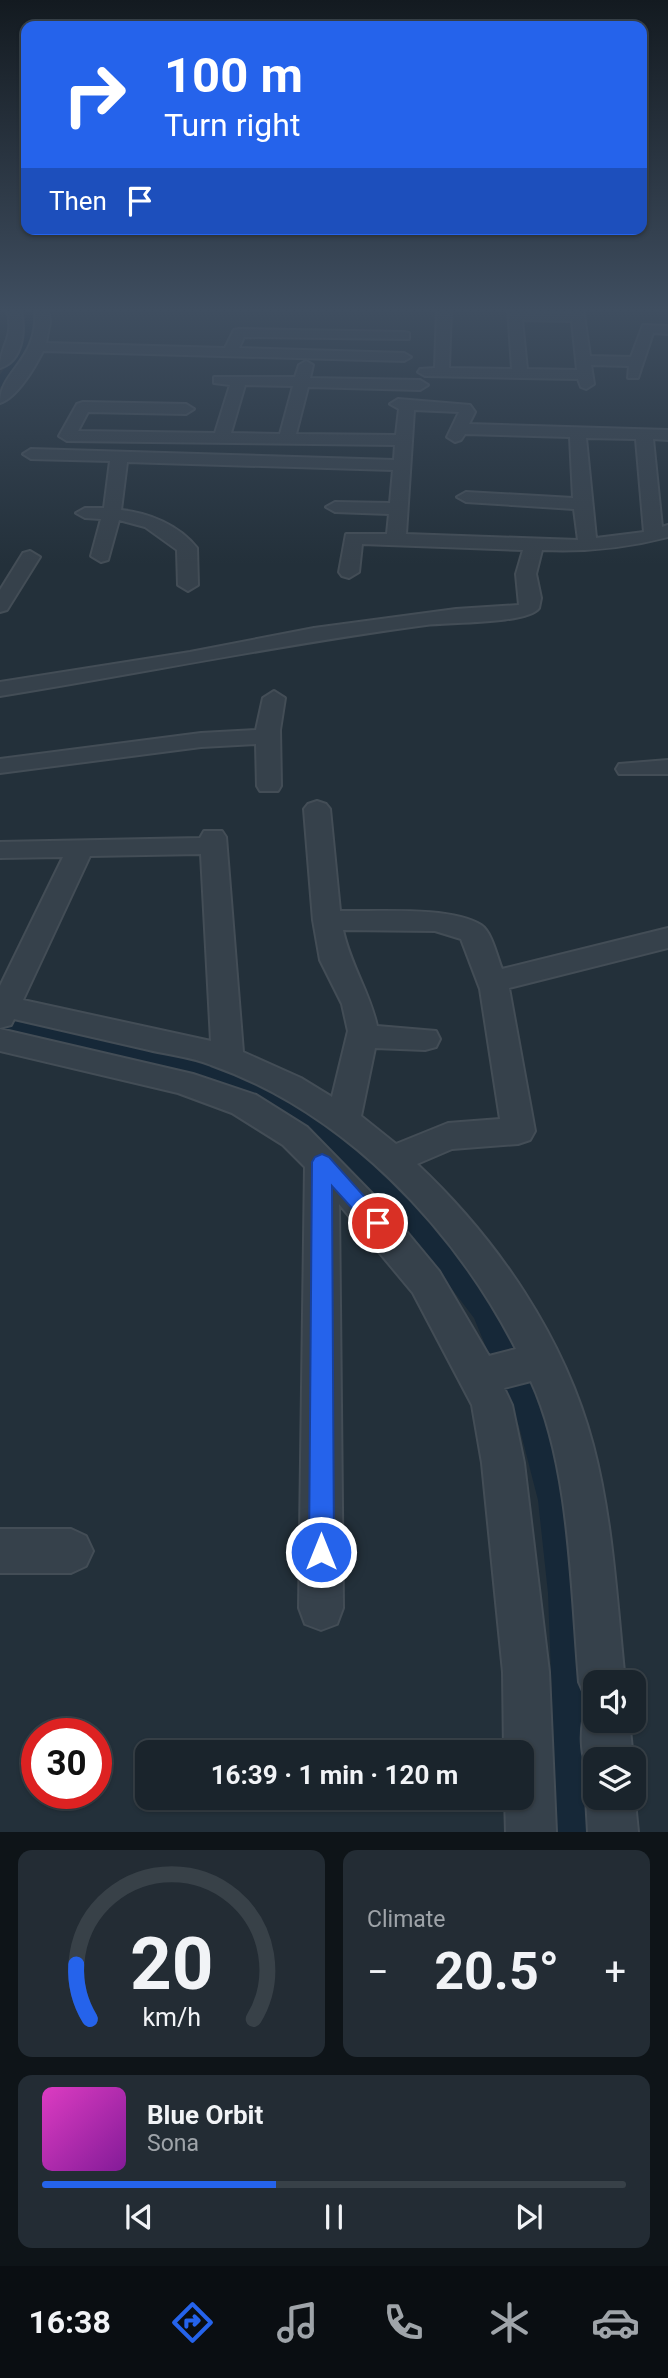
<!DOCTYPE html>
<html lang="en">
<head>
<meta charset="utf-8">
<style>
	:root { --surface:#1a242c; --page:#232c34; --text:#f1f3f6; --muted:#9fa4a9; --line:#384148; --accent:#2563eb }
	body { margin:0; font-family:Roboto,sans-serif; background:var(--page); color:var(--text); height:100vh; display:flex; flex-direction:column; font-size:26px; white-space:nowrap }
	* { box-sizing:border-box; margin:0 }
	p { font-size:23px; color:var(--muted) }
	.icon { flex:none; width:38px; height:38px; fill:none; stroke:currentColor; stroke-width:2; stroke-linecap:round; stroke-linejoin:round }
	.map { position:relative; height:1832px; overflow:hidden }
	.drawer { display:flex; flex-direction:column; gap:18px; padding:18px; background:#0e1418; flex:1 }
	.drawer>* { flex:none }
	.top-card { position:absolute; left:21px; top:21px; width:626px; height:214px; border-radius:14px; box-shadow:0 2px 5px #0004,0 0 0 2px var(--line); background:#2563eb; color:#fff; overflow:hidden }
	.tools { position:absolute; left:583px; top:1670px; display:grid; gap:14px }
	.tools a { display:grid; place-items:center; width:63px; height:63px; border-radius:14px; background:var(--surface); box-shadow:0 2px 5px #0004,0 0 0 2px var(--line); font-size:35px }
	.speed { position:absolute; left:21px; top:1718px; display:flex; gap:14px; font-size:35px; font-weight:700; text-align:center }
	.speed>* { display:grid; place-content:center; width:91px; height:91px; border-radius:50%; background:var(--surface); box-shadow:0 2px 5px #0004,0 0 0 2px var(--line); line-height:1 }
	.speed .limit { border:10px solid #d22; background:#fff; color:#111 }
	.pin { position:absolute; display:grid; place-items:center; width:60px; height:60px; color:#fff; margin:-30px; border:4px solid #fff; border-radius:50%; box-shadow:0 2px 7px #0007 }
	.me { position:absolute; width:77px; margin:-38px; rotate:0deg; stroke-linejoin:round; filter:drop-shadow(0 0 5px #0008) }
	.turn { display:flex; align-items:center; gap:24px; height:147px; padding:0 28px; font-size:32px }
	.turn .icon { width:91px; height:91px; stroke-width:2.5 }
	.turn b { display:block; font-size:49px; line-height:60px }
	.then { display:flex; align-items:center; height:66px; padding:0 28px; background:#0003; gap:14px; font-size:26px }
	.big { font-size:52px; font-weight:700; line-height:1.1 }
	.drawer .tile { flex:1; display:flex; flex-direction:column; justify-content:center; gap:10px; min-width:0; padding:0 24px; border-radius:14px; background:var(--page) }
	.drawer .dial { align-items:center; gap:0 }
	.dial svg { height:182px; overflow:visible; fill:none; stroke:var(--line); stroke-width:7; stroke-linecap:round; text-anchor:middle }
	.dial text { fill:var(--text); stroke:none }
	.song { display:flex; align-items:center; gap:21px }
	.cover { width:84px; height:84px; border-radius:10px; background:linear-gradient(135deg,hsl(310 70% 55%),hsl(290 70% 35%)) }
	.played { height:7px; border-radius:4px; background:linear-gradient(90deg,var(--accent) 40%,var(--line) 40%) }
	.keys { display:flex; justify-content:space-around; direction:ltr }
	.heat { display:flex; justify-content:space-between; align-items:center; font-size:38px; direction:ltr }
	.drawer .tiles { flex:1; display:grid; gap:18px; grid-template-columns:1fr 1fr }
	.tile:last-child { grid-column:span 2 }
	.trip { position:absolute; left:135px; top:1740px; width:399px; height:70px; border-radius:14px; background:var(--surface); box-shadow:0 2px 5px #0004,0 0 0 2px var(--line); font-weight:700; line-height:70px; text-align:center }
	.tabs { display:flex; height:112px; justify-content:space-around; align-items:center; background:#0a0e12; color:var(--muted) }
	.tabs .icon { width:49px; height:49px }
	.tabs .current { color:var(--accent) }
	.tabs b { font-size:32px; color:var(--text) }
	.map>svg:first-child { display:block }
</style>
</head>
<body>
<div class="map">
<svg width="668" height="1832" viewBox="0 0 668 1832">
	<rect width="100%" height="100%" fill="#23303a"/>
	<g fill="none" stroke-linecap="round" stroke-linejoin="round">
		<g fill="#162838" fill-rule="evenodd">
			<path d="M27,308H37C36,334 27,376 0,387V375L22,341Z"/>
			<path d="M0,1016L204,1061L292,1102L334,1126L418,1202L497,1301L551,1426L572,1500L584,1593L597,1832H557L548,1593L538,1500L519,1426L474,1318L398,1218L314,1140L274,1116L198,1079L0,1034Z"/>
		</g>
		<defs>
			<g id="minor">
				<path d="M7,308H20C26,328 24,361 0,368C0,343 15,340 7,308Z"/>
				<path d="M35,308H48L50,322L46,343L225,348L234,330L239,329L404,332L409,333V339L244,337L239,348L404,353L411,357L404,361L43,351C35,367 17,398 0,403C0,369 39,362 35,308Z"/>
				<path d="M437,308H451L449,368L512,369L508,308H520L521,312L571,313V308H583L590,356L631,357L643,325L668,326V334L653,333L638,378H628L629,366L591,365L594,384L586,389L581,387L578,379L425,376L418,372L420,369L435,368ZM522,320L572,321L577,370L527,369Z"/>
				<path d="M306,361L313,365L310,378L420,380L428,385L420,390L308,387L296,434L396,435L399,409L390,404L398,399L470,405L475,412L469,424L668,430V440L653,439L662,527L668,525V537C626,548 585,552 542,550L536,574L541,598L539,608C528,624 449,622 426,625C283,644 142,673 0,696V682L190,652L314,628L456,609L519,605L516,574L523,550L362,544L359,572L349,578L342,576L339,572L346,534H387L389,514L335,512L326,507L335,502L390,503L393,470L127,462L121,510C149,513 179,525 197,548L198,585L188,591L178,585L177,550L145,527L119,520L108,560L101,562L91,556L101,519L85,518L76,513L85,508H104L110,461L31,459L23,454L31,449L394,460L395,445L67,441L59,436L77,404L83,402L186,404L194,409L186,414L88,412L78,431L215,433L230,385L214,383V377H295L299,365ZM245,385L293,386L280,434L231,433ZM414,410L459,412L447,437L455,442L461,440L465,434L570,437L573,498L466,492L457,497L466,502L574,509L578,540L406,534ZM586,438L636,439L644,532L596,538Z"/>
				<path d="M30,551L40,557L7,610L0,612V590L23,553Z"/>
				<path d="M274,691L285,698L280,730L281,786L278,791H260L257,786L256,744L201,747L0,773V759L201,733L256,730L263,698Z"/>
				<path d="M668,760V774H619L616,769L619,764Z"/>
				<path d="M317,801L326,804L330,809L340,911C377,912 451,906 481,925C492,932 497,957 502,969L668,928V948L509,988L535,1131L530,1140L518,1144L452,1149L417,1164C497,1239 565,1338 593,1445C613,1521 617,1604 625,1682H595V1720H629L633,1759H595V1777C577,1762 580,1723 588,1703L593,1701L586,1698L579,1682C571,1588 570,1466 531,1381L504,1388L512,1405L524,1463L549,1672L556,1832H506L505,1797H522V1752H504L503,1672L482,1463L472,1405L413,1293L339,1204L343,1608L337,1624L321,1630L305,1624L299,1608L305,1167L283,1145L232,1113L178,1093L0,1051V1029L193,1074L256,1095L307,1127L391,1213L439,1271L489,1356L516,1349C453,1226 344,1112 211,1065C192,1057 170,1055 149,1050C104,1040 59,1029 14,1019L11,1025L0,1028V986L63,857L0,858V842L200,838L204,831H222L226,837L243,1052L301,1078L332,1097L348,1031L342,1004L320,960L313,920L304,809L308,804ZM201,854L211,1041L23,1000L90,856ZM343,930L435,931L461,939L480,989L500,1119L448,1123L396,1144L361,1116L375,1048L425,1050L436,1047L440,1039L436,1031L377,1026C369,990 351,967 343,930Z"/>
				<path d="M0,1529H71L86,1536L93,1551L86,1566L71,1573H0Z"/>
				<path d="M595,1779V1797H634V1792L638,1832H588L586,1797Z"/>
			</g>
		</defs>
		<use href="#minor" stroke="#434d56" stroke-width="4"/>
		<use href="#minor" fill="#36414b" fill-rule="evenodd"/>
	</g>
	<linearGradient id="sky" x2="0" y2="1"><stop stop-color="#131a20"/><stop offset="0.55" stop-color="#3f4e60"/><stop offset="1" stop-color="#3f4e60" stop-opacity="0"/></linearGradient>
	<rect width="668" height="564" fill="url(#sky)"/>
	<path fill="#2563eb" stroke="#184099" stroke-width="2" d="M322,1154L329,1157L388,1223L385,1229H371L332,1186L334,1552L330,1561L321,1564L313,1561L309,1552L312,1162L315,1157Z"/>
</svg>
<div class="tools">
<a><svg class="icon" aria-label="sound" viewBox="0 0 24 24"><path d="M4 9h4l5-4v14l-5-4H4zM17 9q2 3 0 6"/></svg></a>
<a><svg class="icon" aria-label="layers" viewBox="0 0 24 24"><path d="M12 4l9 5-9 5-9-5zM3 14l9 5 9-5"/></svg></a>
</div>
<div class="speed"><div class="limit">30</div></div>
<div class="pin" style="left:378px;top:1223px;background:#d93025"><svg class="icon" aria-label="arrive" viewBox="0 0 24 24"><path d="M6 21V4h12l-3 4 3 4H6"/></svg></div>
<svg class="me" style="left:321px;top:1552px" viewBox="-20 -20 40 40"><circle r="17" fill="#2563eb" stroke="#fff" stroke-width="3"/><path d="M0-11L8 9 0 5-8 9z" fill="#fff"/></svg>
<div class="trip">16:39 · 1 min · 120 m</div>
<div class="top-card">
<div class="turn"><svg class="icon" aria-label="right" viewBox="0 0 24 24"><path d="M7 20v-9h11M14 6l5 5-5 5"/></svg><div><b>100 m</b>Turn right</div></div>
<div class="then">Then<svg class="icon" aria-label="arrive" viewBox="0 0 24 24"><path d="M6 21V4h12l-3 4 3 4H6"/></svg></div>
</div>
</div>
<section class="drawer">
<div class="tiles">
<div class="tile dial"><svg viewBox="0 0 100 80">
<path d="M14 69A42 42 0 1 1 86 69"/>
<path d="M14 69A42 42 0 0 1 8 45" stroke="#2563eb"/>
<text x="50" y="56" font-size="32" font-weight="700">20</text>
<text x="50" y="72" font-size="11">km/h</text>
</svg></div>
<div class="tile"><p>Climate</p>
<div class="heat"><a>−</a><b class="big">20.5°</b><a>+</a></div>
</div>
<div class="tile">
<div class="song"><i class="cover"></i><div><b>Blue Orbit</b><p>Sona</p></div></div>
<div class="played"></div>
<div class="keys"><svg class="icon" aria-label="previous" viewBox="0 0 24 24"><path d="M18 5L8 12l10 7zM5 5v14"/></svg><svg class="icon" aria-label="pause" viewBox="0 0 24 24"><path d="M8 5v14M16 5v14"/></svg><svg class="icon" aria-label="next" viewBox="0 0 24 24"><path d="M6 5l10 7-10 7zM19 5v14"/></svg></div>
</div>
</div>
</section>
<nav class="tabs">
<b>16:38</b>
<svg class="icon current" aria-label="directions" viewBox="0 0 24 24"><path d="M12 3l9 9-9 9-9-9zM9 14v-3h6M13 9l2 2-2 2"/></svg>
<svg class="icon" aria-label="music" viewBox="0 0 24 24"><path d="M9 18V5l10-2v13"/><circle cx="6" cy="18" r="3"/><circle cx="16" cy="16" r="3"/></svg>
<svg class="icon" aria-label="phone" viewBox="0 0 24 24"><path d="M5 4h4l2 5-3 2q2 4 5 5l2-3 5 2v4C11 20 4 13 5 4z"/></svg>
<svg class="icon" aria-label="climate" viewBox="0 0 24 24"><path d="M12 3v18M4 7l16 10M4 17L20 7"/></svg>
<svg class="icon" aria-label="car" viewBox="0 0 24 24"><path d="M5 17H2v-5l4-1 3-4h7l3 4 3 1v5h-3M9 17h6M6 11h13"/><circle cx="7" cy="17" r="2"/><circle cx="17" cy="17" r="2"/></svg>
</nav>
</body>
</html>
